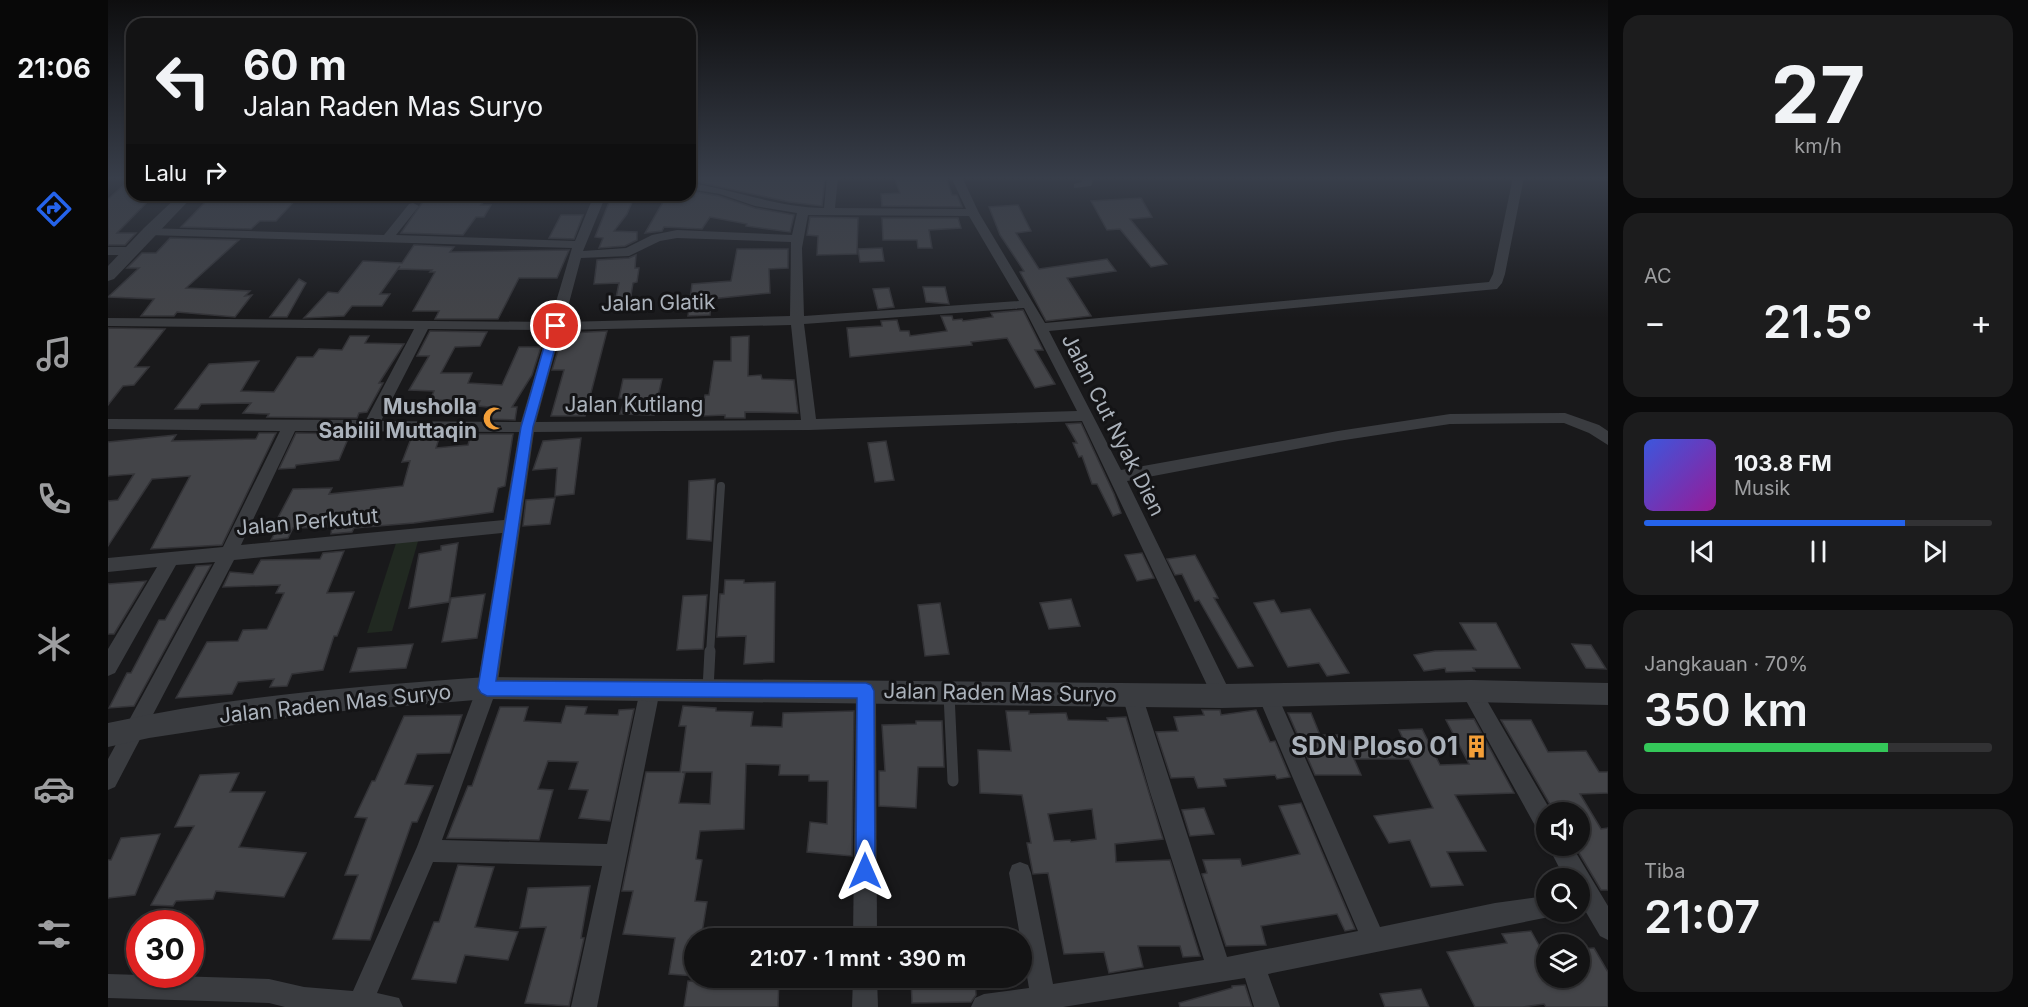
<!DOCTYPE html>
<html lang="id">
<head>
<meta charset="utf-8">
<style>
	:root { --surface:#131314; --page:#1c1c1d; --text:#f1f3f6; --muted:#9d9ea0; --line:#323234; --accent:#2563eb }
	body { margin:0; font-family:Inter,sans-serif; background:var(--page); color:var(--text); height:100vh; display:flex; flex-direction:column; font-size:22px; white-space:nowrap }
	* { box-sizing:border-box; margin:0 }
	p { font-size:20px; color:var(--muted) }
	.icon { flex:none; width:33px; height:33px; fill:none; stroke:currentColor; stroke-width:2; stroke-linecap:round; stroke-linejoin:round }
	.map { position:relative; flex:1; overflow:hidden }
	.details { display:flex; flex-direction:column; gap:15px; padding:15px; background:#0a0a0b; width:420px }
	.details>* { flex:none }
	.guide { position:absolute; left:18px; top:18px; width:570px; height:183px; border-radius:18px; box-shadow:0 2px 4px #0004,0 0 0 2px var(--line); background:#131314; color:var(--text); overflow:hidden }
	.fabs { position:absolute; left:1428px; top:802px; display:grid; gap:12px }
	.fabs a { display:grid; place-items:center; width:54px; height:54px; border-radius:50%; background:var(--surface); box-shadow:0 2px 4px #0004,0 0 0 2px var(--line); font-size:30px }
	.speed { position:absolute; left:18px; top:910px; display:flex; gap:12px; font-size:30px; font-weight:700; text-align:center }
	.speed>* { display:grid; place-content:center; width:78px; height:78px; border-radius:50%; background:var(--surface); box-shadow:0 2px 4px #0004,0 0 0 2px var(--line); line-height:1 }
	.speed .limit { border:9px solid #d22; background:#fff; color:#111 }
	.pin { position:absolute; display:grid; place-items:center; width:51px; height:51px; color:#fff; margin:-26px; border:3px solid #fff; border-radius:50%; box-shadow:0 2px 6px #0007 }
	.me { position:absolute; width:66px; margin:-33px; rotate:0deg; stroke-linejoin:round; filter:drop-shadow(0 0 4px #0008) }
	.turn { display:flex; align-items:center; gap:21px; height:126px; padding:0 18px; font-size:27px }
	.turn .icon { width:78px; height:78px; stroke-width:2.5 }
	.turn b { display:block; font-size:42px; line-height:51px }
	.then { display:flex; align-items:center; height:57px; padding:0 18px; background:#0003; gap:12px; font-size:22px }
	.big { font-size:45px; font-weight:600; line-height:1.1 }
	.details .widget { flex:1; display:flex; flex-direction:column; justify-content:center; gap:9px; min-width:0; padding:0 21px; border-radius:18px; background:var(--page) }
	.details .dial { align-items:center; gap:0 }
	.dial b { font-size:78px; line-height:1 }
	.song { display:flex; align-items:center; gap:18px }
	.cover { width:72px; height:72px; border-radius:9px; background:linear-gradient(135deg,hsl(230 70% 55%),hsl(300 70% 35%)) }
	.played { height:6px; border-radius:3px; background:linear-gradient(90deg,var(--accent) 75%,var(--line) 75%) }
	.keys { display:flex; justify-content:space-around; direction:ltr }
	.heat { display:flex; justify-content:space-between; align-items:center; font-size:33px; direction:ltr }
	.charge { height:9px; border-radius:4px; background:linear-gradient(90deg,#34c759 70%,var(--line) 0) }
	.trip { position:absolute; left:576px; top:928px; width:348px; height:60px; border-radius:30px; background:var(--surface); box-shadow:0 2px 4px #0004,0 0 0 2px var(--line); font-weight:600; line-height:60px; text-align:center }
	main { display:flex; flex:1; min-height:0 }
	.dock { display:flex; flex-direction:column; width:108px; justify-content:space-around; align-items:center; background:#080808; color:var(--muted) }
	.dock .icon { width:42px; height:42px }
	.dock .active { color:var(--accent) }
	.dock b { font-size:27px; color:var(--text) }
	.map>svg:first-child { display:block }
</style>
</head>
<body>
<main>
<nav class="dock">
<b>21:06</b>
<svg class="icon active" aria-label="directions" viewBox="0 0 24 24"><path d="M12 3l9 9-9 9-9-9zM9 14v-3h6M13 9l2 2-2 2"/></svg>
<svg class="icon" aria-label="music" viewBox="0 0 24 24"><path d="M9 18V5l10-2v13"/><circle cx="6" cy="18" r="3"/><circle cx="16" cy="16" r="3"/></svg>
<svg class="icon" aria-label="phone" viewBox="0 0 24 24"><path d="M5 4h4l2 5-3 2q2 4 5 5l2-3 5 2v4C11 20 4 13 5 4z"/></svg>
<svg class="icon" aria-label="climate" viewBox="0 0 24 24"><path d="M12 3v18M4 7l16 10M4 17L20 7"/></svg>
<svg class="icon" aria-label="car" viewBox="0 0 24 24"><path d="M5 17H2v-5l4-1 3-4h7l3 4 3 1v5h-3M9 17h6M6 11h13"/><circle cx="7" cy="17" r="2"/><circle cx="17" cy="17" r="2"/></svg>
<svg class="icon" aria-label="filters" viewBox="0 0 24 24"><path d="M4 7h16M4 17h16"/><circle cx="9" cy="7" r="2"/><circle cx="15" cy="17" r="2"/></svg>
</nav>
<div class="map">
<svg width="1500" height="1007" viewBox="0 0 1500 1007">
	<rect width="100%" height="100%" fill="#19191b"/>
	<path fill="#212921" d="M311,538L284,631L259,633L289,540Z"/>
	<g fill="#434448" stroke="#333337" stroke-width="1.5" fill-rule="evenodd">
		<path d="M590,177H717L714,206L681,202L589,182Z"/>
		<path d="M786,177H838L844,195H849L854,207L774,206L773,194L792,193Z"/>
		<path d="M24,178V195H46L9,233H28L17,245H0V199Z"/>
		<path d="M587,192L611,196L647,208L686,215L682,232L638,226L639,224L602,217L594,229L556,227L554,231L537,233L559,195L586,197Z"/>
		<path d="M104,195H192L168,221H152L143,229L73,227Z"/>
		<path d="M504,195H527L519,214L506,231L529,232V240L517,246L491,248L495,238L487,237Z"/>
		<path d="M1033,198L1044,217L1022,219L1059,264L1043,267L1012,229L999,230L983,201Z"/>
		<path d="M378,199L373,205H383L376,217H368L355,235L293,233L316,200Z"/>
		<path d="M910,205L923,231L908,233L931,269L999,259L1008,271L959,278L983,316L938,321L912,272L916,271L892,235L881,207Z"/>
		<path d="M453,215H475L466,239L441,238Z"/>
		<path d="M702,217L750,218L749,254L709,255L710,236L699,235Z"/>
		<path d="M774,218H850L853,228L821,230L824,248H810L809,240H775Z"/>
		<path d="M62,238L131,240L78,288L142,291L137,296L144,295L127,317L69,312L66,316H33L46,299L0,297L31,268H19L34,253H48Z"/>
		<path d="M306,245L346,247L342,252L461,250L449,278H411L390,319H327L331,311H305L327,272H322L324,270L290,269L292,266L272,294H282L274,306H244L236,316L196,318L220,292L230,293L255,261L294,263Z"/>
		<path d="M774,248L776,261L752,262L750,249Z"/>
		<path d="M629,249H680V268L661,269L662,293L603,299L602,315L580,316L584,284L623,281Z"/>
		<path d="M528,255L527,268H531L529,282L525,283L522,302L507,303L511,283L486,284L489,260L521,258Z"/>
		<path d="M191,279L198,283L179,317H162Z"/>
		<path d="M815,287H837L841,304L818,302Z"/>
		<path d="M781,288L786,307L770,309L765,289Z"/>
		<path d="M915,310L935,350H927L947,384L927,388L899,338L863,342L864,345L742,357L739,328L774,326L773,321L789,320L792,331H801L802,336L839,331L833,316H844L845,320L854,319L855,321L885,317L883,313Z"/>
		<path d="M0,328L57,329L27,367H41L26,385L15,386L0,405Z"/>
		<path d="M322,331L379,332L372,346L347,347L333,373H364L360,383L394,385L411,347H433L424,375L404,407H409L407,420L375,419L380,407L369,406L372,401L322,400L326,391L301,390L321,356H309Z"/>
		<path d="M499,331L477,416H443L456,370H444L451,347H460L463,333Z"/>
		<path d="M242,336H261L257,343L296,344L271,383H275L259,412L251,413L249,418L159,417L161,414L135,413L143,403L93,404L90,409H67L101,364L151,361L133,391L166,392L189,357H205L211,349L234,350Z"/>
		<path d="M641,336L640,376L653,375L654,379L686,380L690,413L637,412V418H617V415L594,416L597,395H601L606,361H623V337Z"/>
		<path d="M515,379H554L546,415L512,414L517,398H511Z"/>
		<path d="M973,423L1006,494L1013,513L1005,516L989,484H984L974,456L971,457L965,443H969L958,424Z"/>
		<path d="M151,433H168L114,545L43,549L82,476L44,479L0,546V501L10,500L26,474L0,476V442L68,435L64,441L148,439Z"/>
		<path d="M188,433L242,434L231,460L188,465L187,468L171,469Z"/>
		<path d="M369,434H405L397,486L390,488L385,512L306,523L246,528L244,532L223,534L224,527L185,528L180,538L163,540L169,529H164L185,489L224,488L221,494L295,486L302,461L294,462L304,436L332,435L328,448L360,445L362,437H368Z"/>
		<path d="M473,438L466,494L447,496L449,468L425,470L435,441Z"/>
		<path d="M778,441L786,480L767,482L760,443Z"/>
		<path d="M607,479L603,541L579,539L581,481Z"/>
		<path d="M447,498L442,524L415,526L418,500Z"/>
		<path d="M350,543L341,602L301,608L311,554L333,550V546Z"/>
		<path d="M236,551L219,593L246,592L229,636H226L215,670L184,674L179,686L162,687L166,679L130,682L124,694L68,698L99,642L130,641L135,630L159,629L176,593H168L172,585L115,587L122,572L145,574L153,560L212,559L215,553Z"/>
		<path d="M1034,553L1046,578L1029,581L1017,555Z"/>
		<path d="M1087,555L1110,598H1106L1145,666L1130,668L1091,600L1087,601L1074,574L1067,575L1059,559Z"/>
		<path d="M103,565L26,706L1,708L19,673H23L51,620H57L88,566Z"/>
		<path d="M617,580H636V583L667,582L666,662L636,664L638,636L609,637L612,594H616Z"/>
		<path d="M38,581L6,634H0V584Z"/>
		<path d="M377,594L369,638L334,642L343,598Z"/>
		<path d="M599,595L595,649L569,650L575,596Z"/>
		<path d="M963,599L972,626L941,629L932,603Z"/>
		<path d="M1166,600L1173,613L1202,609L1241,673L1219,676L1211,663L1180,667L1146,603Z"/>
		<path d="M832,603L841,654L817,656L810,605Z"/>
		<path d="M1352,623H1388L1412,668H1365L1367,671L1338,672L1337,668L1316,671L1306,655L1327,651L1368,650Z"/>
		<path d="M305,644L298,668L242,672L250,648Z"/>
		<path d="M1464,644L1483,645L1498,669L1478,668Z"/>
		<path d="M458,706L479,707L477,714L510,715L511,710L526,709L502,821L471,818L480,790L461,789L470,762L440,761L430,789L445,790L431,840L339,838L360,786H364L392,707H420L416,721L453,723Z"/>
		<path d="M575,706L608,708V711L645,712L643,726L674,727L675,713L746,711L744,856L699,852L702,822L719,824L720,781H701V775H671L672,765L638,764L636,829L592,831L588,859L594,860L587,901L599,902L593,939H586V976L561,974L567,938L515,934L525,891H514L538,772H572L578,726H571ZM574,772H604L602,804L571,803L577,773Z"/>
		<path d="M1094,710H1112L1113,715L1148,710L1162,742L1167,741L1182,777L1169,779L1167,775L1116,779L1118,786L1090,788L1086,777L1063,778L1048,732L1070,731L1066,717L1096,715Z"/>
		<path d="M898,711H921V714L958,713L960,720L1000,721L999,718L1018,717L1055,839L1007,844L1008,862L1062,860L1092,956L1075,957L1072,946H1030L1035,967L1001,973L996,952L956,954L940,873L925,874L919,843H923L914,795L872,793L870,750L903,751ZM984,809L988,839L963,842L962,840L946,841L940,814Z"/>
		<path d="M1180,713H1203L1212,735H1237L1239,740L1296,741L1291,730L1314,729L1332,765L1361,764L1338,720L1366,719L1406,793L1347,795L1378,851L1339,852L1355,885L1323,887L1302,840L1281,843L1266,816L1325,808L1301,759H1246L1253,775H1207Z"/>
		<path d="M354,715L342,753L309,754L297,784L325,786L309,822H304L262,940L225,939L250,875H237L259,818L247,817L264,781H267L296,716Z"/>
		<path d="M1393,720H1423L1440,752L1478,751L1491,772H1500V793L1472,794L1493,829L1500,828V890H1493L1471,853L1472,813H1447Z"/>
		<path d="M808,721H834L836,767H810L808,808L771,806V771H777L774,725L808,724Z"/>
		<path d="M131,773L122,792H157L131,847L198,853L176,897L108,891L105,899L68,901L65,906L43,905L86,826L67,827L92,775Z"/>
		<path d="M1193,803L1247,929L1237,931L1229,914L1153,926L1158,945L1118,946L1094,874L1099,873L1095,860L1132,859L1134,866L1192,854L1171,806Z"/>
		<path d="M1096,808L1106,834L1082,836L1074,810Z"/>
		<path d="M52,834L27,895L0,898V860H3L13,838Z"/>
		<path d="M350,865L386,867L367,927L410,932L400,960L357,955L348,983L304,979L326,922H331Z"/>
		<path d="M482,886L473,938H476L461,1006L417,1003L438,927L412,928L420,888Z"/>
		<path d="M1423,931L1438,958V978H1472V949L1486,948L1500,972V1007H1438L1436,1004L1415,1007H1367L1339,952L1399,943L1394,934Z"/>
		<path d="M641,978H671L670,1007H576L580,981L641,983Z"/>
		<path d="M803,978H867L868,995L863,1002L804,1003Z"/>
		<path d="M1137,985L1144,1007H1072L1071,1003L1124,988V986Z"/>
		<path d="M1313,989L1321,1007H1277L1272,994Z"/>
	</g>
	<g fill="none" stroke-linecap="round" stroke-linejoin="round">
		<path stroke="#3a3c40" stroke-width="8" d="M602,653L613,486"/>
		<g stroke="#3a3c40" stroke-width="11">
			<path d="M600,689L602,651"/>
			<path d="M841,694L845,781"/>
		</g>
		<g fill="#3a3c40" fill-rule="evenodd">
			<path d="M719,177H730L727,208L858,209L843,177H854L871,213L937,323L1381,282L1385,274L1405,177H1416L1397,274L1394,283L1389,289L941,331L1013,470L1230,431L1342,414L1457,413L1491,425L1500,431V445L1481,433L1456,423L1342,424L1230,441L1019,481L1124,696L1121,702L1114,705L1107,702L974,421L701,430L426,432L389,688L334,840L499,844L532,690L535,684L542,681L549,684L552,690L489,1007H463L494,866L325,862L269,993L291,998L295,1007H177L161,1003L0,998V974L161,979L196,987L245,991L309,847L369,688L394,533L126,560L7,787L0,790V759L107,562L68,565L7,673L0,676V649L49,567L0,572V558L115,547L172,431L0,429V419L258,420L306,329L0,326V318L442,322L464,248L41,235L37,234V228L276,235L301,204L305,203L311,206L288,235L467,241L486,195H498L475,251L518,248L544,235L569,230L684,235L689,213L647,206L612,194L582,189V183C629,190 667,207 716,208ZM700,215L861,216L911,301L696,316L694,248ZM569,238L683,242L682,316L456,322L473,258L521,256L552,241ZM916,308L969,411L708,419L696,324ZM683,325L693,420L428,422L453,330ZM320,329L440,330L413,422L273,421ZM187,431L411,432L396,520L133,545Z"/>
			<path d="M975,177H986L983,186L966,188V184L974,182Z"/>
			<path d="M0,247H23L29,251L23,255H0Z"/>
			<path d="M758,682L765,685L768,691L769,939H745L748,691L751,685Z"/>
			<path d="M1363,682L1370,685L1444,813H1438V834L1430,831L1356,697L1353,691L1356,685Z"/>
			<path d="M1024,686L1031,689L1034,695L1119,957L1250,931L1150,696L1153,690L1160,687L1167,690L1272,927L1387,903L1438,896V912H1448L1446,916L1160,974L1172,1007H1146L1137,978L955,1007H863L867,998L876,994L921,988L901,873L904,865L912,862L920,865L923,873L945,984L1096,960L1042,792L1014,695L1017,689Z"/>
			<path d="M1440,846H1464L1500,906V940L1492,936L1472,902V879H1457Z"/>
			<path d="M745,978H769L770,1007H744Z"/>
		</g>
		<g fill="#3a3c40" fill-rule="evenodd">
			<path d="M71,195H86L6,279L0,281V266L36,228Z"/>
			<path d="M379,677L1114,684L1363,680L1500,683V705L1363,702L1114,708L379,699L200,714L41,738L0,747V723C125,696 252,686 379,677Z"/>
		</g>
	</g>
	<linearGradient id="sky" x2="0" y2="1"><stop stop-color="#0e0e0f"/><stop offset="0.56" stop-color="#383e4a"/><stop offset="1" stop-color="#383e4a" stop-opacity="0"/></linearGradient>
	<rect width="1500" height="318" fill="url(#sky)"/>
	<path fill="#2563eb" stroke="#184099" stroke-width="1.5" d="M448,323L453,326L425,427L388,681L758,683L763,685L766,691L767,871L764,878L757,881L751,878L748,871L749,698L379,696L373,693L370,688L413,427L442,326Z"/>
	<defs>
		<symbol id="mosque-bare" viewBox="-9 -9 18 18"><path d="M3.5-4.9A6 6 0 1 0 3.5 4.9A5 5 0 1 1 3.5-4.9Z" fill="#f49f38" stroke="#141416" stroke-width="2.5" paint-order="stroke"/></symbol>
		<symbol id="building-bare" viewBox="-9 -9 18 18"><path d="M-4-6H4V6H1V3H-1V6H-4ZM-2.5-4.3h1.7v1.8h-1.7ZM.8-4.3h1.7v1.8H.8ZM-2.5-1h1.7V.8h-1.7ZM.8-1h1.7V.8H.8Z" fill="#f49f38" stroke="#141416" stroke-width="2.5" paint-order="stroke"/></symbol>
	</defs>
	<g fill-rule="evenodd">
		<use href="#mosque-bare" x="370" y="402" width="33" height="33"/>
		<use href="#building-bare" x="1352" y="730" width="33" height="33"/>
	</g>
	<g text-anchor="middle" stroke-width="6" stroke-linejoin="round" paint-order="stroke">
		<g font-size="21" fill="#abb2bb" stroke="#141416">
			<text transform="translate(550 303) rotate(-1)" y="7">Jalan Glatik</text>
			<text x="526" y="412">Jalan Kutilang</text>
			<text transform="translate(1005 425) rotate(63)" y="7">Jalan Cut Nyak Dien</text>
			<text transform="translate(199 522) rotate(-5)" y="7">Jalan Perkutut</text>
			<text transform="translate(892 693) rotate(1)" y="7">Jalan Raden Mas Suryo</text>
			<text transform="translate(227 704) rotate(-6)" y="7">Jalan Raden Mas Suryo</text>
		</g>
		<g font-size="21" font-weight="bold" fill="#abb2bb" stroke="#141416" text-anchor="end">
			<text x="369" y="414">Musholla<tspan x="369" dy="24">Sabilil Muttaqin</tspan></text>
		</g>
		<g font-size="26" font-weight="bold" fill="#abb2bb" stroke="#141416" text-anchor="end">
			<text x="1350" y="755">SDN Ploso 01</text>
		</g>
	</g>
</svg>
<div class="fabs">
<a><svg class="icon" aria-label="sound" viewBox="0 0 24 24"><path d="M4 9h4l5-4v14l-5-4H4zM17 9q2 3 0 6"/></svg></a>
<a><svg class="icon" aria-label="search" viewBox="0 0 24 24"><circle cx="10" cy="10" r="6"/><path d="M15 15l6 6"/></svg></a>
<a><svg class="icon" aria-label="layers" viewBox="0 0 24 24"><path d="M12 4l9 5-9 5-9-5zM3 14l9 5 9-5"/></svg></a>
</div>
<div class="speed"><div class="limit">30</div></div>
<div class="pin" style="left:448px;top:326px;background:#d93025"><svg class="icon" aria-label="arrive" viewBox="0 0 24 24"><path d="M6 21V4h12l-3 4 3 4H6"/></svg></div>
<svg class="me" style="left:757px;top:871px" viewBox="-20 -20 40 40"><path d="M0-17L14 15 0 8-14 15z" fill="#2563eb" stroke="#fff" stroke-width="4"/></svg>
<div class="trip">21:07 · 1 mnt · 390 m</div>
<div class="guide">
<div class="turn"><svg class="icon" aria-label="left" viewBox="0 0 24 24"><path d="M17 20v-9H6M10 6l-5 5 5 5"/></svg><div><b>60 m</b>Jalan Raden Mas Suryo</div></div>
<div class="then">Lalu<svg class="icon" aria-label="right" viewBox="0 0 24 24"><path d="M7 20v-9h11M14 6l5 5-5 5"/></svg></div>
</div>
</div>
<section class="details">
<div class="widget dial"><b>27</b><p>km/h</p></div>
<div class="widget"><p>AC</p>
<div class="heat"><a>−</a><b class="big">21.5°</b><a>+</a></div>
</div>
<div class="widget">
<div class="song"><i class="cover"></i><div><b>103.8 FM</b><p>Musik</p></div></div>
<div class="played"></div>
<div class="keys"><svg class="icon" aria-label="previous" viewBox="0 0 24 24"><path d="M18 5L8 12l10 7zM5 5v14"/></svg><svg class="icon" aria-label="pause" viewBox="0 0 24 24"><path d="M8 5v14M16 5v14"/></svg><svg class="icon" aria-label="next" viewBox="0 0 24 24"><path d="M6 5l10 7-10 7zM19 5v14"/></svg></div>
</div>
<div class="widget"><p>Jangkauan · 70%</p><b class="big">350 km</b><div class="charge"></div></div>
<div class="widget"><p>Tiba</p><b class="big">21:07</b></div>
</section>
</main>
</body>
</html>
